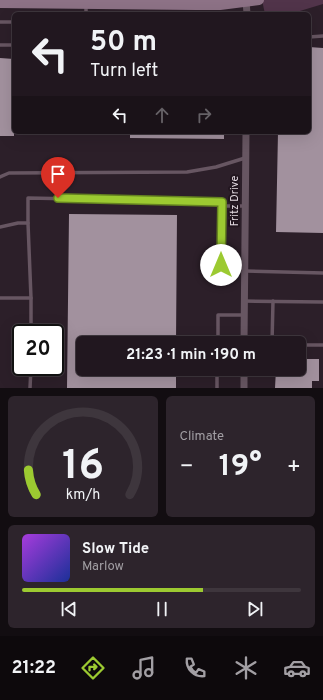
<!DOCTYPE html>
<html lang="en">
<head>
<meta charset="utf-8">
<style>
	:root { --surface:#21171f; --page:#2d242c; --text:#f1f3f6; --muted:#a29fa4; --line:#3e363d; --accent:#9cca31 }
	body { margin:0; font-family:Overpass,sans-serif; background:var(--page); color:var(--text); height:100vh; display:flex; flex-direction:column; font-size:15px; white-space:nowrap }
	* { box-sizing:border-box; margin:0 }
	p { font-size:13px; color:var(--muted) }
	.icon { flex:none; width:22px; height:22px; fill:none; stroke:currentColor; stroke-width:2; stroke-linecap:round; stroke-linejoin:round }
	.map { position:relative; height:388px; overflow:hidden }
	.side { display:flex; flex-direction:column; gap:8px; padding:8px; background:#120d11; flex:1 }
	.side>* { flex:none }
	.top-card { position:absolute; left:12px; top:12px; width:299px; height:122px; border-radius:6px; box-shadow:0 4px 16px #0002,0 0 0 1px var(--line); background:#21171f; color:var(--text); overflow:hidden }
	.speed { position:absolute; left:12px; top:324px; display:flex; gap:8px; font-size:20px; font-weight:700; text-align:center }
	.speed>* { display:grid; place-content:center; width:52px; height:52px; border-radius:50%; background:var(--surface); box-shadow:0 4px 16px #0002,0 0 0 1px var(--line); line-height:1 }
	.speed .limit { border:2px solid #111; border-radius:6px; background:#fff; color:#111 }
	.pin { position:absolute; display:grid; place-items:center; width:34px; height:34px; color:#fff; margin:-41px -17px; border-radius:50% 50% 50% 0; rotate:-45deg; box-shadow:0 0 4px #0007 }
	.pin .icon { rotate:45deg }
	.me { position:absolute; width:44px; margin:-22px; rotate:0deg; stroke-linejoin:round; filter:drop-shadow(0 0 3px #0008) }
	.turn { display:flex; align-items:center; gap:14px; height:84px; padding:0 12px; font-size:18px }
	.turn .icon { width:52px; height:52px; stroke-width:2.5 }
	.turn b { display:block; font-size:28px; line-height:34px }
	.lanes { display:flex; align-items:center; height:38px; padding:0 12px; background:#0003; justify-content:center; gap:20px; direction:ltr }
	.lanes .off { opacity:.35 }
	.big { font-size:30px; font-weight:700; line-height:1.1 }
	.side .widget { flex:1; display:flex; flex-direction:column; justify-content:center; gap:6px; min-width:0; padding:0 14px; border-radius:6px; background:var(--page) }
	.side .dial { align-items:center; gap:0 }
	.dial svg { height:104px; overflow:visible; fill:none; stroke:var(--line); stroke-width:7; stroke-linecap:round; text-anchor:middle }
	.dial text { fill:var(--text); stroke:none }
	.song { display:flex; align-items:center; gap:12px }
	.cover { width:48px; height:48px; border-radius:6px; background:linear-gradient(135deg,hsl(280 70% 55%),hsl(230 70% 35%)) }
	.played { height:4px; border-radius:2px; background:linear-gradient(90deg,var(--accent) 65%,var(--line) 65%) }
	.keys { display:flex; justify-content:space-around; direction:ltr }
	.heat { display:flex; justify-content:space-between; align-items:center; font-size:22px; direction:ltr }
	.side .tiles { flex:1; display:grid; gap:8px; grid-template-columns:1fr 1fr }
	.widget:last-child { grid-column:span 2 }
	.trip { position:absolute; left:76px; top:336px; width:230px; height:40px; border-radius:6px; background:var(--surface); box-shadow:0 4px 16px #0002,0 0 0 1px var(--line); font-weight:700; line-height:40px; text-align:center }
	.dock { display:flex; height:64px; justify-content:space-around; align-items:center; background:#0d090c; color:var(--muted) }
	.dock .icon { width:28px; height:28px }
	.dock .current { color:var(--accent) }
	.dock b { font-size:18px; color:var(--text) }
	.map>svg:first-child { display:block }
</style>
</head>
<body>
<div class="map">
<svg width="323" height="388" viewBox="0 0 323 388">
	<rect width="100%" height="100%" fill="#2c1f29"/>
	<path fill="#51344a" d="M262,0H323V4L290,14H265Z"/>
	<g fill="#a2919e">
		<path d="M309,47L323,48V233L276,232L278,132H309Z"/>
		<path d="M0,58L14,59V136H0Z"/>
		<path d="M130,132H224V139L130,138Z"/>
		<path d="M69,214L177,215L176,343H83V369H176V388H67Z"/>
		<path d="M299,359H319V381H312V388H275L276,369H299Z"/>
	</g>
	<g fill="none" stroke-linecap="round" stroke-linejoin="round">
		<g stroke="#675662" stroke-width="3.5">
			<path d="M86,14V5"/>
			<path d="M0,22H14"/>
			<path d="M309,37L323,36"/>
			<path d="M0,45H14"/>
			<path d="M0,177L9,173L187,172L216,167L245,158"/>
			<path d="M28,223V198L222,202L221,206"/>
			<path d="M0,227L18,223H28L31,298"/>
			<path d="M245,265H221V206H245"/>
			<path d="M245,271L323,273"/>
			<path d="M0,298H31V333"/>
			<path d="M244,301L323,302"/>
			<path d="M218,343V315H244"/>
			<path d="M272,343L273,301"/>
			<path d="M299,345H323"/>
			<path d="M30,388L31,367"/>
			<path d="M217,388V369"/>
		</g>
		<g stroke="#675662" stroke-width="7">
			<path d="M246,0L247,14"/>
			<path d="M244,343L246,132"/>
			<path d="M244,388V369"/>
		</g>
		<path stroke="#8d7286" stroke-width="10" d="M0,3L195,5H220L259,0"/>
	</g>
	<g fill="none" stroke-linecap="round" stroke-linejoin="round">
		<defs>
			<path id="route" d="M58,198L222,202L221,265"/>
		</defs>
		<use href="#route" stroke="#658320" stroke-width="10"/>
		<use href="#route" stroke="#9cca31" stroke-width="7"/>
	</g>
	<g text-anchor="middle" stroke-width="4" stroke-linejoin="round" paint-order="stroke">
		<g font-size="11" fill="#e3dae1" stroke="#22161f">
			<text transform="translate(234 201) rotate(-90)" y="4">Fritz Drive</text>
		</g>
	</g>
</svg>
<div class="speed"><div class="limit">20</div></div>
<div class="pin" style="left:58px;top:198px;background:#d93025"><svg class="icon" aria-label="arrive" viewBox="0 0 24 24"><path d="M6 21V4h12l-3 4 3 4H6"/></svg></div>
<svg class="me" style="left:221px;top:265px" viewBox="-20 -20 40 40"><circle r="19" fill="#fff"/><path d="M0-13L10 11 0 6-10 11z" fill="#9cca31"/></svg>
<div class="trip">21:23 · 1 min · 190 m</div>
<div class="top-card">
<div class="turn"><svg class="icon" aria-label="left" viewBox="0 0 24 24"><path d="M17 20v-9H6M10 6l-5 5 5 5"/></svg><div><b>50 m</b>Turn left</div></div>
<div class="lanes"><svg class="icon" aria-label="left" viewBox="0 0 24 24"><path d="M17 20v-9H6M10 6l-5 5 5 5"/></svg><svg class="icon off" aria-label="ahead" viewBox="0 0 24 24"><path d="M12 20V5M6 11l6-6 6 6"/></svg><svg class="icon off" aria-label="right" viewBox="0 0 24 24"><path d="M7 20v-9h11M14 6l5 5-5 5"/></svg></div>
</div>
</div>
<section class="side">
<div class="tiles">
<div class="widget dial"><svg viewBox="0 0 100 80">
<path d="M14 69A42 42 0 1 1 86 69"/>
<path d="M14 69A42 42 0 0 1 8 50" stroke="#9cca31"/>
<text x="50" y="56" font-size="32" font-weight="700">16</text>
<text x="50" y="72" font-size="11">km/h</text>
</svg></div>
<div class="widget"><p>Climate</p>
<div class="heat"><a>−</a><b class="big">19°</b><a>+</a></div>
</div>
<div class="widget">
<div class="song"><i class="cover"></i><div><b>Slow Tide</b><p>Marlow</p></div></div>
<div class="played"></div>
<div class="keys"><svg class="icon" aria-label="previous" viewBox="0 0 24 24"><path d="M18 5L8 12l10 7zM5 5v14"/></svg><svg class="icon" aria-label="pause" viewBox="0 0 24 24"><path d="M8 5v14M16 5v14"/></svg><svg class="icon" aria-label="next" viewBox="0 0 24 24"><path d="M6 5l10 7-10 7zM19 5v14"/></svg></div>
</div>
</div>
</section>
<nav class="dock">
<b>21:22</b>
<svg class="icon current" aria-label="directions" viewBox="0 0 24 24"><path d="M12 3l9 9-9 9-9-9zM9 14v-3h6M13 9l2 2-2 2"/></svg>
<svg class="icon" aria-label="music" viewBox="0 0 24 24"><path d="M9 18V5l10-2v13"/><circle cx="6" cy="18" r="3"/><circle cx="16" cy="16" r="3"/></svg>
<svg class="icon" aria-label="phone" viewBox="0 0 24 24"><path d="M5 4h4l2 5-3 2q2 4 5 5l2-3 5 2v4C11 20 4 13 5 4z"/></svg>
<svg class="icon" aria-label="climate" viewBox="0 0 24 24"><path d="M12 3v18M4 7l16 10M4 17L20 7"/></svg>
<svg class="icon" aria-label="car" viewBox="0 0 24 24"><path d="M5 17H2v-5l4-1 3-4h7l3 4 3 1v5h-3M9 17h6M6 11h13"/><circle cx="7" cy="17" r="2"/><circle cx="17" cy="17" r="2"/></svg>
</nav>
</body>
</html>
